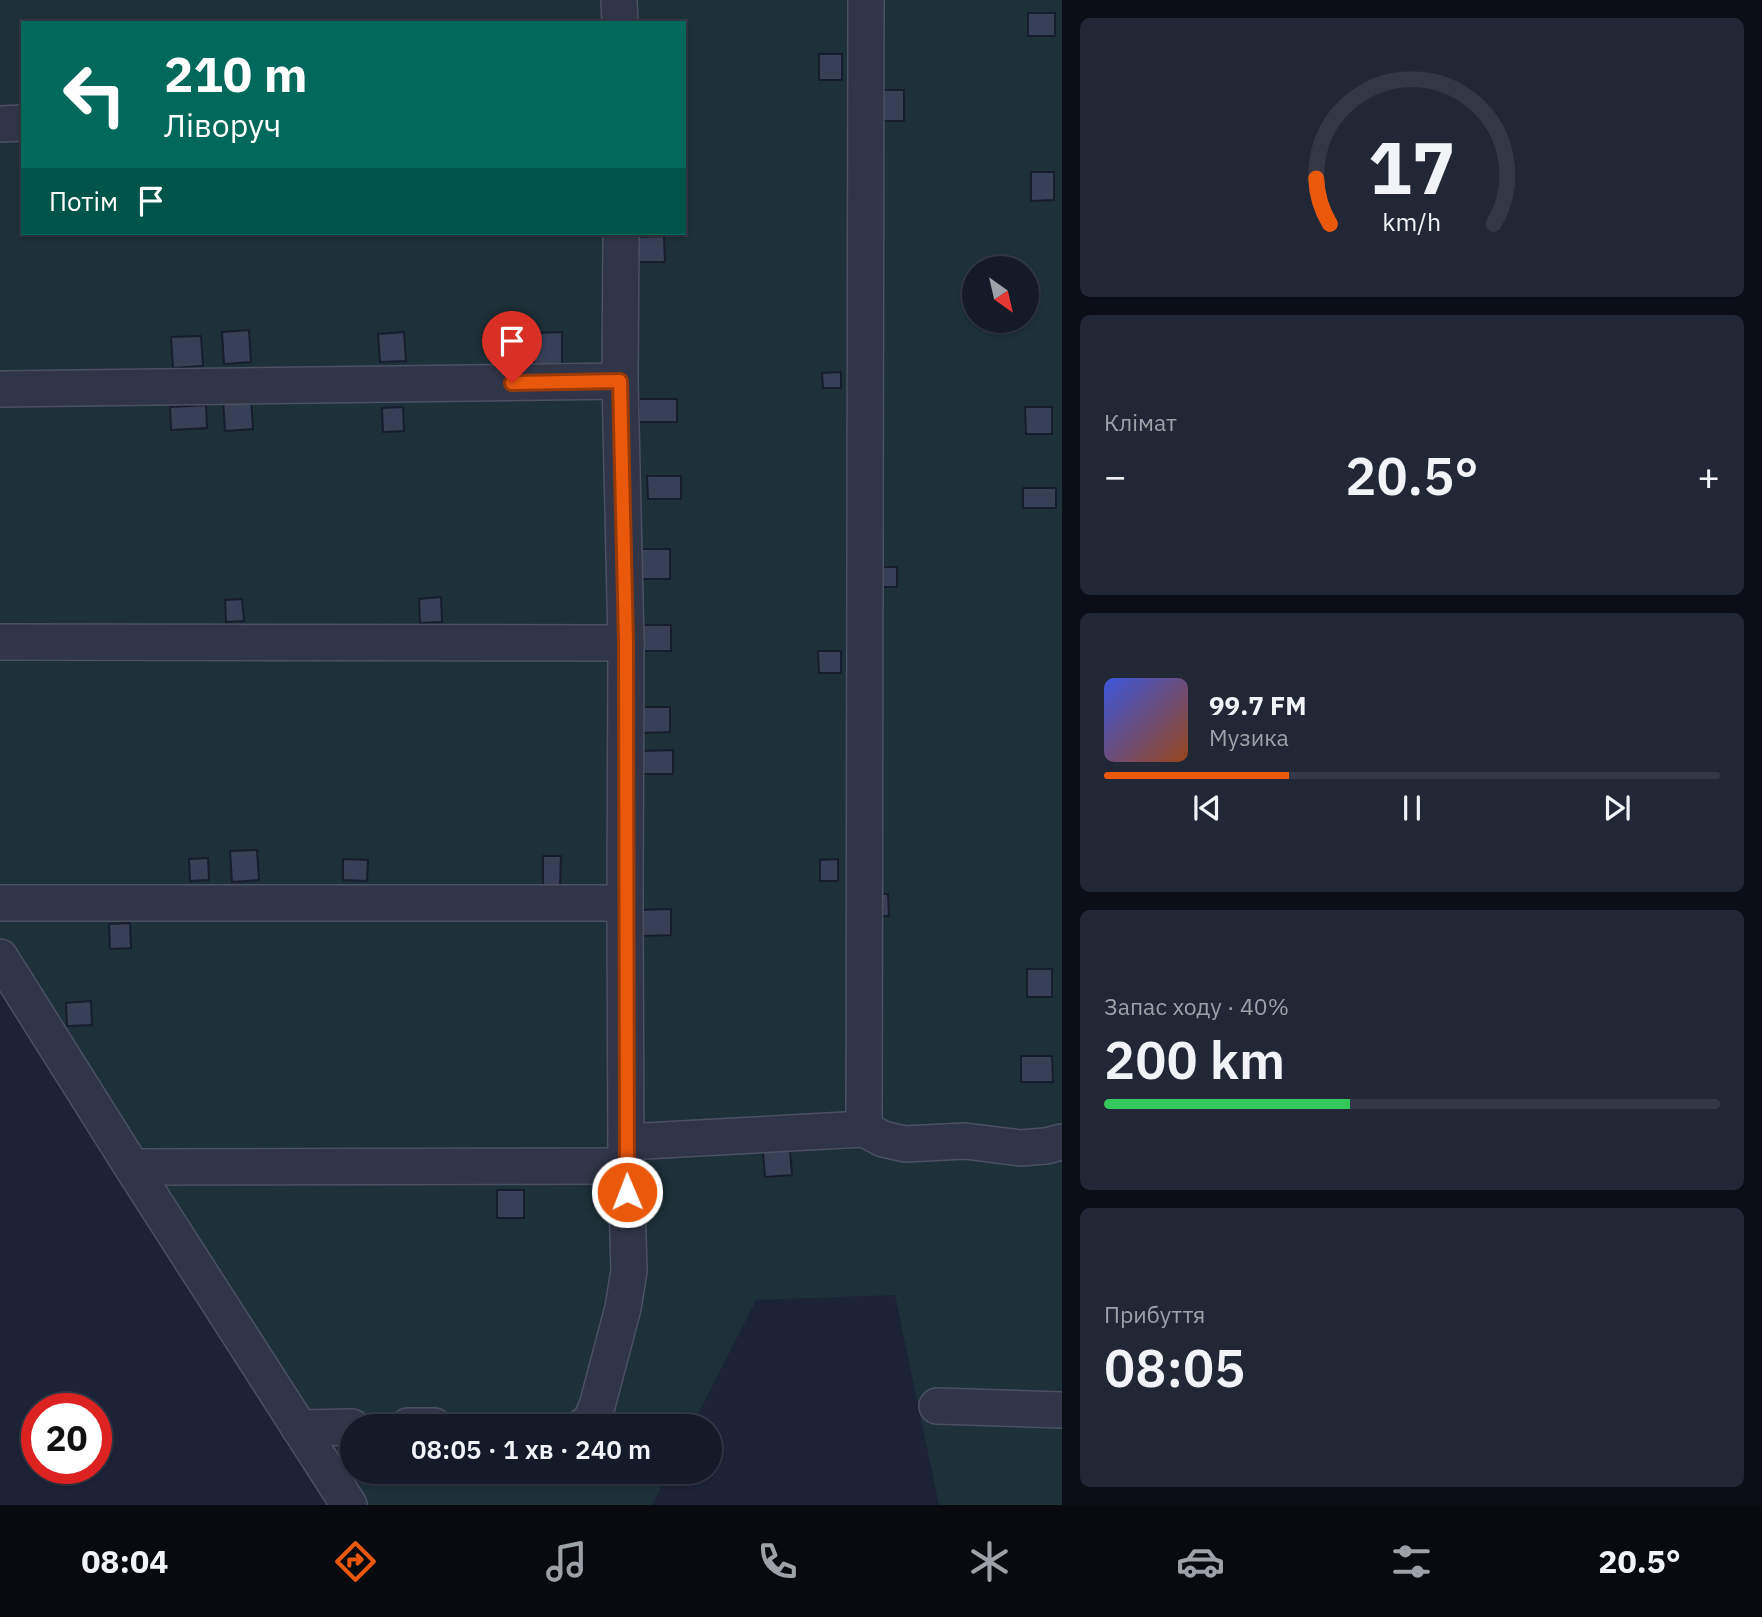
<!DOCTYPE html>
<html lang="uk">
<head>
<meta charset="utf-8">
<style>
	:root { --surface:#151a29; --page:#222735; --text:#f1f3f6; --muted:#9da1a8; --line:#343846; --accent:#ea580c }
	body { margin:0; font-family:"IBM Plex Sans",sans-serif; background:var(--page); color:var(--text); height:100vh; display:flex; flex-direction:column; font-size:26px; white-space:nowrap }
	* { box-sizing:border-box; margin:0 }
	p { font-size:23px; color:var(--muted) }
	.icon { flex:none; width:38px; height:38px; fill:none; stroke:currentColor; stroke-width:2; stroke-linecap:round; stroke-linejoin:round }
	.map { position:relative; flex:1; overflow:hidden }
	.panel { display:flex; flex-direction:column; gap:18px; padding:18px; background:#0c0e17; width:700px }
	.panel>* { flex:none }
	.hud { position:absolute; left:21px; top:21px; width:665px; height:214px; border-radius:0px; box-shadow:0 2px 5px #0004,0 0 0 2px var(--line); background:#00695c; color:#fff; overflow:hidden }
	.needle { width:46px; rotate:146deg }
	.buttons { position:absolute; left:962px; top:256px; display:grid; gap:14px }
	.buttons a { display:grid; place-items:center; width:77px; height:77px; border-radius:50%; background:var(--surface); box-shadow:0 2px 5px #0004,0 0 0 2px var(--line); font-size:35px }
	.speed { position:absolute; left:21px; top:1393px; display:flex; gap:14px; font-size:35px; font-weight:700; text-align:center }
	.speed>* { display:grid; place-content:center; width:91px; height:91px; border-radius:50%; background:var(--surface); box-shadow:0 2px 5px #0004,0 0 0 2px var(--line); line-height:1 }
	.speed .limit { border:10px solid #d22; background:#fff; color:#111 }
	.pin { position:absolute; display:grid; place-items:center; width:60px; height:60px; color:#fff; margin:-72px -30px; border-radius:50% 50% 50% 0; rotate:-45deg; box-shadow:0 0 7px #0007 }
	.pin .icon { rotate:45deg }
	.me { position:absolute; width:77px; margin:-38px; rotate:359deg; stroke-linejoin:round; filter:drop-shadow(0 0 5px #0008) }
	.turn { display:flex; align-items:center; gap:24px; height:147px; padding:0 28px; font-size:32px }
	.turn .icon { width:91px; height:91px; stroke-width:2.5 }
	.turn b { display:block; font-size:49px; line-height:60px }
	.then { display:flex; align-items:center; height:66px; padding:0 28px; background:#0003; gap:14px; font-size:26px }
	.big { font-size:52px; font-weight:600; line-height:1.1 }
	.panel .card { flex:1; display:flex; flex-direction:column; justify-content:center; gap:10px; min-width:0; padding:0 24px; border-radius:10px; background:var(--page) }
	.panel .dial { align-items:center; gap:0 }
	.dial svg { height:182px; overflow:visible; fill:none; stroke:var(--line); stroke-width:7; stroke-linecap:round; text-anchor:middle }
	.dial text { fill:var(--text); stroke:none }
	.song { display:flex; align-items:center; gap:21px }
	.cover { width:84px; height:84px; border-radius:10px; background:linear-gradient(135deg,hsl(230 70% 55%),hsl(20 70% 35%)) }
	.played { height:7px; border-radius:4px; background:linear-gradient(90deg,var(--accent) 30%,var(--line) 30%) }
	.keys { display:flex; justify-content:space-around; direction:ltr }
	.heat { display:flex; justify-content:space-between; align-items:center; font-size:38px; direction:ltr }
	.charge { height:10px; border-radius:5px; background:linear-gradient(90deg,#34c759 40%,var(--line) 0) }
	.trip { position:absolute; left:340px; top:1414px; width:382px; height:70px; border-radius:35px; background:var(--surface); box-shadow:0 2px 5px #0004,0 0 0 2px var(--line); font-weight:600; line-height:70px; text-align:center }
	.tabs { display:flex; height:112px; justify-content:space-around; align-items:center; background:#080a10; color:var(--muted) }
	.tabs .icon { width:49px; height:49px }
	.tabs .selected { color:var(--accent) }
	.tabs b { font-size:32px; color:var(--text) }
	main { display:flex; flex:1; min-height:0 }
	.map>svg:first-child { display:block }
</style>
</head>
<body>
<main>
<div class="map">
<svg width="1062" height="1505" viewBox="0 0 1062 1505">
	<rect width="100%" height="100%" fill="#1c2337"/>
	<path fill="#1e3038" fill-rule="evenodd" d="M0,0H1062V1505H939L895,1295L756,1300L692,1426H352V1472H669L652,1505H343L0,957ZM23,23H684V233H23ZM975,268H1027V320H975Z"/>
	<g fill="#384058" stroke="#181d2e" stroke-width="2">
		<rect x="1028" y="13" width="27" height="23"/>
		<rect x="819" y="54" width="23" height="26"/>
		<rect x="877" y="90" width="27" height="31"/>
		<path d="M1031,172H1054V200L1031,201Z"/>
		<path d="M664,236L665,262H636V237Z"/>
		<path d="M249,330L251,362L224,364L222,332Z"/>
		<path d="M404,332L406,361L380,362L378,334Z"/>
		<path d="M562,332V364H534V333Z"/>
		<rect x="495" y="333" width="27" height="30"/>
		<path d="M201,336L203,366L173,368L171,337Z"/>
		<path d="M841,372V388H823L822,373Z"/>
		<path d="M251,398L253,429L225,431L223,399Z"/>
		<rect x="639" y="399" width="38" height="23"/>
		<path d="M206,405L207,428L171,430L170,407Z"/>
		<path d="M403,407L404,431L383,432L382,408Z"/>
		<path d="M1025,407H1052V434H1026Z"/>
		<path d="M647,476H681V499H648Z"/>
		<rect x="1023" y="488" width="33" height="20"/>
		<rect x="641" y="549" width="29" height="30"/>
		<rect x="880" y="567" width="17" height="20"/>
		<path d="M441,597L442,622L420,623L419,599Z"/>
		<path d="M242,599L244,621L226,622L225,600Z"/>
		<rect x="643" y="625" width="28" height="26"/>
		<path d="M818,651H841V673H819Z"/>
		<path d="M640,707H670V732L640,733Z"/>
		<path d="M673,750V774H643L642,751Z"/>
		<path d="M257,850L259,880L232,882L230,851Z"/>
		<path d="M543,856H561L560,886H543Z"/>
		<path d="M208,858L209,880L190,881L189,859Z"/>
		<path d="M343,859L368,860L367,881L343,880Z"/>
		<path d="M838,859V881H820V860Z"/>
		<path d="M874,894H888L889,916H874Z"/>
		<path d="M671,909V935L641,936V910Z"/>
		<path d="M130,923L131,948L110,949L109,924Z"/>
		<rect x="1027" y="969" width="25" height="28"/>
		<path d="M91,1001L92,1025L67,1026L66,1003Z"/>
		<path d="M1021,1056H1052L1053,1082H1021Z"/>
		<path d="M790,1150L792,1175L765,1177L763,1152Z"/>
		<rect x="497" y="1190" width="27" height="28"/>
	</g>
	<g fill="none" stroke-linecap="round" stroke-linejoin="round">
		<defs>
			<g id="minor">
				<path d="M619,0L620,23"/>
				<path d="M0,124L23,123"/>
				<path d="M0,389L620,381"/>
				<path d="M0,642L626,643"/>
				<path d="M0,903H625L626,643L620,381L621,233"/>
				<path d="M0,957L132,1167L349,1505"/>
				<path d="M864,1129L866,0"/>
				<path d="M626,1142L864,1129L883,1139L905,1144L965,1141L1020,1148L1046,1146L1062,1142"/>
				<path d="M132,1167L626,1166"/>
				<path d="M937,1406L1062,1410"/>
				<path d="M408,1426H434"/>
				<path d="M583,1426L589,1424L597,1406L623,1308L629,1271L626,1166L625,903"/>
				<path d="M299,1428L352,1427"/>
			</g>
		</defs>
		<use href="#minor" stroke="#4b5063" stroke-width="38"/>
		<use href="#minor" stroke="#303547" stroke-width="35"/>
	</g>
	<g fill="none" stroke-linecap="round" stroke-linejoin="round">
		<defs>
			<path id="route" d="M512,383L620,381L626,643L627,1192"/>
		</defs>
		<use href="#route" stroke="#983908" stroke-width="18"/>
		<use href="#route" stroke="#ea580c" stroke-width="12"/>
	</g>
</svg>
<div class="buttons">
<a><svg class="needle" viewBox="-14 -14 28 28"><path d="M0-13l5 13h-10z" fill="#e53935"/><path d="M0 13l5-13h-10z" fill="#9da1a8"/></svg></a>
</div>
<div class="speed"><div class="limit">20</div></div>
<div class="pin" style="left:512px;top:383px;background:#d93025"><svg class="icon" aria-label="arrive" viewBox="0 0 24 24"><path d="M6 21V4h12l-3 4 3 4H6"/></svg></div>
<svg class="me" style="left:627px;top:1192px" viewBox="-20 -20 40 40"><circle r="17" fill="#ea580c" stroke="#fff" stroke-width="3"/><path d="M0-11L8 9 0 5-8 9z" fill="#fff"/></svg>
<div class="trip">08:05 · 1 хв · 240 m</div>
<div class="hud">
<div class="turn"><svg class="icon" aria-label="left" viewBox="0 0 24 24"><path d="M17 20v-9H6M10 6l-5 5 5 5"/></svg><div><b>210 m</b>Ліворуч</div></div>
<div class="then">Потім<svg class="icon" aria-label="arrive" viewBox="0 0 24 24"><path d="M6 21V4h12l-3 4 3 4H6"/></svg></div>
</div>
</div>
<section class="panel">
<div class="card dial"><svg viewBox="0 0 100 80">
<path d="M14 69A42 42 0 1 1 86 69"/>
<path d="M14 69A42 42 0 0 1 8 49" stroke="#ea580c"/>
<text x="50" y="56" font-size="32" font-weight="700">17</text>
<text x="50" y="72" font-size="11">km/h</text>
</svg></div>
<div class="card"><p>Клімат</p>
<div class="heat"><a>−</a><b class="big">20.5°</b><a>+</a></div>
</div>
<div class="card">
<div class="song"><i class="cover"></i><div><b>99.7 FM</b><p>Музика</p></div></div>
<div class="played"></div>
<div class="keys"><svg class="icon" aria-label="previous" viewBox="0 0 24 24"><path d="M18 5L8 12l10 7zM5 5v14"/></svg><svg class="icon" aria-label="pause" viewBox="0 0 24 24"><path d="M8 5v14M16 5v14"/></svg><svg class="icon" aria-label="next" viewBox="0 0 24 24"><path d="M6 5l10 7-10 7zM19 5v14"/></svg></div>
</div>
<div class="card"><p>Запас ходу · 40%</p><b class="big">200 km</b><div class="charge"></div></div>
<div class="card"><p>Прибуття</p><b class="big">08:05</b></div>
</section>
</main>
<nav class="tabs">
<b>08:04</b>
<svg class="icon selected" aria-label="directions" viewBox="0 0 24 24"><path d="M12 3l9 9-9 9-9-9zM9 14v-3h6M13 9l2 2-2 2"/></svg>
<svg class="icon" aria-label="music" viewBox="0 0 24 24"><path d="M9 18V5l10-2v13"/><circle cx="6" cy="18" r="3"/><circle cx="16" cy="16" r="3"/></svg>
<svg class="icon" aria-label="phone" viewBox="0 0 24 24"><path d="M5 4h4l2 5-3 2q2 4 5 5l2-3 5 2v4C11 20 4 13 5 4z"/></svg>
<svg class="icon" aria-label="climate" viewBox="0 0 24 24"><path d="M12 3v18M4 7l16 10M4 17L20 7"/></svg>
<svg class="icon" aria-label="car" viewBox="0 0 24 24"><path d="M5 17H2v-5l4-1 3-4h7l3 4 3 1v5h-3M9 17h6M6 11h13"/><circle cx="7" cy="17" r="2"/><circle cx="17" cy="17" r="2"/></svg>
<svg class="icon" aria-label="filters" viewBox="0 0 24 24"><path d="M4 7h16M4 17h16"/><circle cx="9" cy="7" r="2"/><circle cx="15" cy="17" r="2"/></svg>
<b>20.5°</b>
</nav>
</body>
</html>
